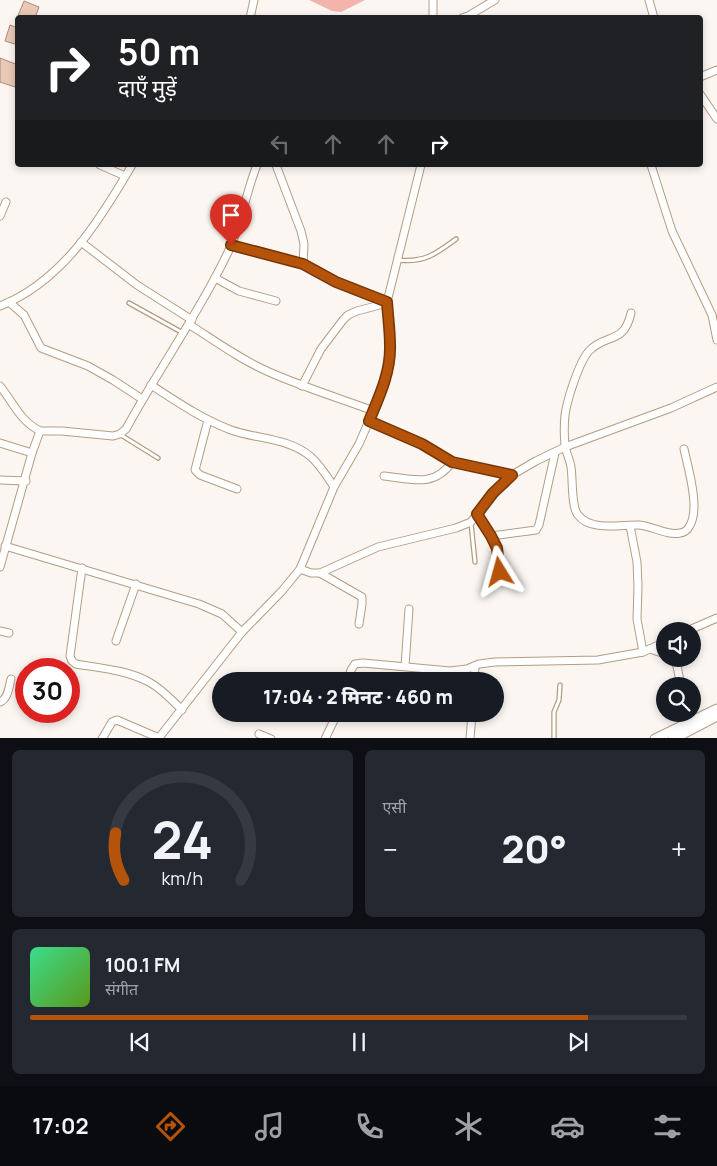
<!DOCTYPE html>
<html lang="hi">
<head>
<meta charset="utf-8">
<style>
	:root { --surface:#171b24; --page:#242831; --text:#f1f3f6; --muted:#9ea1a6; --line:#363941; --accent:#b45309 }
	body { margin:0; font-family:Manrope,"Noto Sans Devanagari",sans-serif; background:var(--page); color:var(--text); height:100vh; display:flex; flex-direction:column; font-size:19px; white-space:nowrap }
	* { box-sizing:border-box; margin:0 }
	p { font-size:16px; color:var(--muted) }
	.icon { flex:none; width:28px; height:28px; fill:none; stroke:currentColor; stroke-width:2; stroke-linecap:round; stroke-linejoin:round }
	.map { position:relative; height:738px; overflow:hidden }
	.drawer { display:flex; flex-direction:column; gap:12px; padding:12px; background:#0d0f14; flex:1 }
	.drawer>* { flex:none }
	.top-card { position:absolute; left:15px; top:15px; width:688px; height:152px; border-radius:5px; box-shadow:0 2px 8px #0003; background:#202124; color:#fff; overflow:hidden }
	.tools { position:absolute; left:656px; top:622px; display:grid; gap:10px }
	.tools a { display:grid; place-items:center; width:45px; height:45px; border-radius:50%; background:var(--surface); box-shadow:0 2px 8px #0003; font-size:25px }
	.speed { position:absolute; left:15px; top:658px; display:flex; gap:10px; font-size:25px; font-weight:700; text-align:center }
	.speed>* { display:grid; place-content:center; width:65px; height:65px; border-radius:50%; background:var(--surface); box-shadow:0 2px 8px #0003; line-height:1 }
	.speed .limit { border:8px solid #d22; background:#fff; color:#111 }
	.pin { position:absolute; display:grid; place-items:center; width:42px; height:42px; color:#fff; margin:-51px -21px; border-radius:50% 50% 50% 0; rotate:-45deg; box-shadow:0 0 5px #0007 }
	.pin .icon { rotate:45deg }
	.me { position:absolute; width:55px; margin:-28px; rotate:352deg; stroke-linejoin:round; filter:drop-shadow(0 0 4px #0008) }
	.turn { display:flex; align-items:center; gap:18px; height:105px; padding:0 20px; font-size:22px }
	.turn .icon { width:65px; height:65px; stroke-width:2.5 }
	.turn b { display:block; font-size:35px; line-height:42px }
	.lanes { display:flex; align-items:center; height:48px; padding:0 20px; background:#0003; justify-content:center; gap:25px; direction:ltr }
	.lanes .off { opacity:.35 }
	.big { font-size:38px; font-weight:800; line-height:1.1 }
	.drawer .card { flex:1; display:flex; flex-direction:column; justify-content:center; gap:8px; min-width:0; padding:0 18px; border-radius:8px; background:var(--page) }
	.drawer .dial { align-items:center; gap:0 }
	.dial svg { height:130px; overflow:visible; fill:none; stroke:var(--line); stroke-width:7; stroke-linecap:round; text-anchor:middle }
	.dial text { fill:var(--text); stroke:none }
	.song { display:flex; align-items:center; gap:15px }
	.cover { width:60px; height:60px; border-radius:8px; background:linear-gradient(135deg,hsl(150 70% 55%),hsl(90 70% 35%)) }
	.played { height:5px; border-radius:2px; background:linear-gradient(90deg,var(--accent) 85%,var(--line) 85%) }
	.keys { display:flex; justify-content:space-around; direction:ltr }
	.heat { display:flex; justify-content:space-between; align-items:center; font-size:28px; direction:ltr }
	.drawer .tiles { flex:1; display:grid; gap:12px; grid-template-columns:1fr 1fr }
	.card:last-child { grid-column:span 2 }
	.trip { position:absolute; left:212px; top:672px; width:292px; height:50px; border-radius:25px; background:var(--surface); box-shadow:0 2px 8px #0003; font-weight:800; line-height:50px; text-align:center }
	.tab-bar { display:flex; height:80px; justify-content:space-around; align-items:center; background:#090b0e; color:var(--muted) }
	.tab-bar .icon { width:35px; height:35px }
	.tab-bar .active { color:var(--accent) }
	.tab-bar b { font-size:22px; color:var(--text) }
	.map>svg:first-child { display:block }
</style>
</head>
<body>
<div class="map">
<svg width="717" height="739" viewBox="0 0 717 739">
	<rect width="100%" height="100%" fill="#fbf6f1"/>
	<path fill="#f3b4ad" d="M309,0H365L341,12L332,11Z"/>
	<g fill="#eac8b6" stroke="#aa8a79">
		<path d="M24,1L39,7L35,18H17Z"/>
		<path d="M10,25L18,28V45L5,41Z"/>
		<path d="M0,58L18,65V88L0,82Z"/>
	</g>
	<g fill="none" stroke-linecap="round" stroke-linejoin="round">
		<defs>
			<g id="service">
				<path d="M398,260C424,263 436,254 456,239"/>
				<path d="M129,303L183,333"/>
				<path d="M121,435L158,458"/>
				<path d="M471,523L475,562"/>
				<path d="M554,739V712L559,700L560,685"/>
			</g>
			<g id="minor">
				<path d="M649,0L654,18"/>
				<path d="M250,18L254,0"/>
				<path d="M433,18V0"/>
				<path d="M462,18L468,16L495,0"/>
				<path d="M700,77L717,70"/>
				<path d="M700,94L717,119"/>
				<path d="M100,165L125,176"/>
				<path d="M276,165L301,231L304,244L303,265"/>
				<path d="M651,165L672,231L712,315L717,340"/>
				<path d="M0,216L6,202"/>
				<path d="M81,242L137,285L192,320"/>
				<path d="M231,245L303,265L336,282L387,302"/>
				<path d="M215,278L239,291L276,301"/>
				<path d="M9,302L24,315L41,348L88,366L113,380L142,399"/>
				<path d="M0,306C62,282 100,220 132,165"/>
				<path d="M631,313C624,345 606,333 589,351C579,362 567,400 565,415C564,425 564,435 565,445C566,453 570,460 571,467C573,479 571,507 578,515C591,532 622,524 639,525C653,526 667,536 680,533C683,533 688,530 689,527C701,510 688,468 684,449"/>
				<path d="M190,325C215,341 241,360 269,372C303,387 339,398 374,411"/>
				<path d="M151,385C177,402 202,419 231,430C256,439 290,438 311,457C320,465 327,476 334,487"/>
				<path d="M0,386C13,402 20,421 40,431"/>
				<path d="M302,386L321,349L343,320L348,315L357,311L387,303"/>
				<path d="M208,420L195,470L200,475L237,489"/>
				<path d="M369,421L422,444L452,462L512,475"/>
				<path d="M0,443L32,453"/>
				<path d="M384,476C412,479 434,488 452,462"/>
				<path d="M0,480L26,481"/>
				<path d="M477,514C493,538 496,544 500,572"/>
				<path d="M630,526L637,562L638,586L637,619L643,652"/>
				<path d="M491,536L536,530L539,525L555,453"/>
				<path d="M5,546L199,604L222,614L242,632"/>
				<path d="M0,567L32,453L40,431H62L113,436L120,434L126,429C159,368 200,312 230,248C242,222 246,192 257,165"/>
				<path d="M82,568L70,656L72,661L76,664C100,668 127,670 149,682C162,689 172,700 182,710"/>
				<path d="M300,569L311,573H320L378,547L456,528L471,522L493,493L512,475L536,461L565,447L671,408L717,387"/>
				<path d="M320,573L362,597V604L359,624"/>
				<path d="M0,631L9,633"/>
				<path d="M687,631L717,618"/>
				<path d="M116,641L136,584"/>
				<path d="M650,649L665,654"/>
				<path d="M673,659L677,666L681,686"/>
				<path d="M405,666L409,609"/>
				<path d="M348,681L351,670L355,664L363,663L450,671L467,669L479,664L495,662L598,660L643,652L665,642"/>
				<path d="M474,681L475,666"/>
				<path d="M0,702C8,699 9,687 11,679"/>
				<path d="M259,734L271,739"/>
				<path d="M102,739L112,722L117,720L159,738"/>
				<path d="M158,739L242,632L282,591L300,569L334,487L359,444L369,421L382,389L388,366L390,346L387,302L421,165"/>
				<path d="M325,739L337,714"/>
				<path d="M470,739L472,714"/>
			</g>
			<g id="secondary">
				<path d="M655,739L717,709"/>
				<path d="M673,739L717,716"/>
			</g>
		</defs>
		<use href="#service" stroke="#b39d81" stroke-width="5.5"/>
		<use href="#minor" stroke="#b39d81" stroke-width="9"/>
		<use href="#secondary" stroke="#b39d81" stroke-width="11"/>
		<use href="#service" stroke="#fff" stroke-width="3"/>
		<use href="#minor" stroke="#fff" stroke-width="7"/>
		<use href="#secondary" stroke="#fff" stroke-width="9"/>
	</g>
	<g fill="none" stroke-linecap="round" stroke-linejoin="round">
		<defs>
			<path id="route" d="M231,245L303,264L336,282L387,302C388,317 390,331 390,345C391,372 379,397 369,421L422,444L452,462L512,475L493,493L477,514L491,536L497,548L500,572"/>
		</defs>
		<use href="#route" stroke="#753606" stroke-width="12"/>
		<use href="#route" stroke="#b45309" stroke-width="9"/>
	</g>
</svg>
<div class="tools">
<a><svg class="icon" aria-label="sound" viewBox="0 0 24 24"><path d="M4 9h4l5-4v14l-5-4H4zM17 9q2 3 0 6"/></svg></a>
<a><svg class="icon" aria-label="search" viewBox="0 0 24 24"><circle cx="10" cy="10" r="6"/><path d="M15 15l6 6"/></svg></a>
</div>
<div class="speed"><div class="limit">30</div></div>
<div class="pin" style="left:231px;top:245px;background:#d93025"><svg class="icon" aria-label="arrive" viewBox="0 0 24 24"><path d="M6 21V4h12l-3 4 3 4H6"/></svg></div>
<svg class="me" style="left:500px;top:572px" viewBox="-20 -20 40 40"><path d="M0-17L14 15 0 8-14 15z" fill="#b45309" stroke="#fff" stroke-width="4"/></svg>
<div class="trip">17:04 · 2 मिनट · 460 m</div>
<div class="top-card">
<div class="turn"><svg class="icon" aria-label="right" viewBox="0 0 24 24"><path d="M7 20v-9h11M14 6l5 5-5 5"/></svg><div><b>50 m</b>दाएँ मुड़ें</div></div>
<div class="lanes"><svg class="icon off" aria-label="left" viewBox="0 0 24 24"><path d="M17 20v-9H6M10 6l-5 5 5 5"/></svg><svg class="icon off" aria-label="ahead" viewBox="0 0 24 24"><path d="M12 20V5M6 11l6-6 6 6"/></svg><svg class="icon off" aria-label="ahead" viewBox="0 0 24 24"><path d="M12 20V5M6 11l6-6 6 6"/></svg><svg class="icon" aria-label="right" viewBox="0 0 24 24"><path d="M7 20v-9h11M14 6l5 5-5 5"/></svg></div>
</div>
</div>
<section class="drawer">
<div class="tiles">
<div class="card dial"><svg viewBox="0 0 100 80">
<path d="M14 69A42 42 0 1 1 86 69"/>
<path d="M14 69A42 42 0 0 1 9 40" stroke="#b45309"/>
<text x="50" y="56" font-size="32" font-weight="700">24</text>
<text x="50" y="72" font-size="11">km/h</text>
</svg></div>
<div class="card"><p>एसी</p>
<div class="heat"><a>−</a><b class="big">20°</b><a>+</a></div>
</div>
<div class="card">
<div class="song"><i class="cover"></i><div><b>100.1 FM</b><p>संगीत</p></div></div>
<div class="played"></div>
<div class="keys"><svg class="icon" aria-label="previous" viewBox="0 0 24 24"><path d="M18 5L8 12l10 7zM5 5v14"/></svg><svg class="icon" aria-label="pause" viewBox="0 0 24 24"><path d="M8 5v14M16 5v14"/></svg><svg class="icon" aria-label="next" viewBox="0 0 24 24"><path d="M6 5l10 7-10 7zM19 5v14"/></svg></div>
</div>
</div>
</section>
<nav class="tab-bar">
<b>17:02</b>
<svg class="icon active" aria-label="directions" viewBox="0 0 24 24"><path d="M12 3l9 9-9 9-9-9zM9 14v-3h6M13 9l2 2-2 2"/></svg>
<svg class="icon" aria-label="music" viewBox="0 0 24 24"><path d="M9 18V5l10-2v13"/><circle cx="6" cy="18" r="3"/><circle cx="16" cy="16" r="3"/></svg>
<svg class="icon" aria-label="phone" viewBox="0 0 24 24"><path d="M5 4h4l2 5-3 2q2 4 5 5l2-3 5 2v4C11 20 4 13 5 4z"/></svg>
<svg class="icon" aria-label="climate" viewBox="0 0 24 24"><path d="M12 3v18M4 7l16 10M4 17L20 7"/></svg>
<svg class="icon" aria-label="car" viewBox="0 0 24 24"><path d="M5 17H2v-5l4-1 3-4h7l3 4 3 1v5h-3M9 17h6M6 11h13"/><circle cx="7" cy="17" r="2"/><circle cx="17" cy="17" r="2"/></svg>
<svg class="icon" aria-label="filters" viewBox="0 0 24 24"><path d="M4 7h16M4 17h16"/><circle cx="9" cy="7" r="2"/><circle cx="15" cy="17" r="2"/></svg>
</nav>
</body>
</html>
